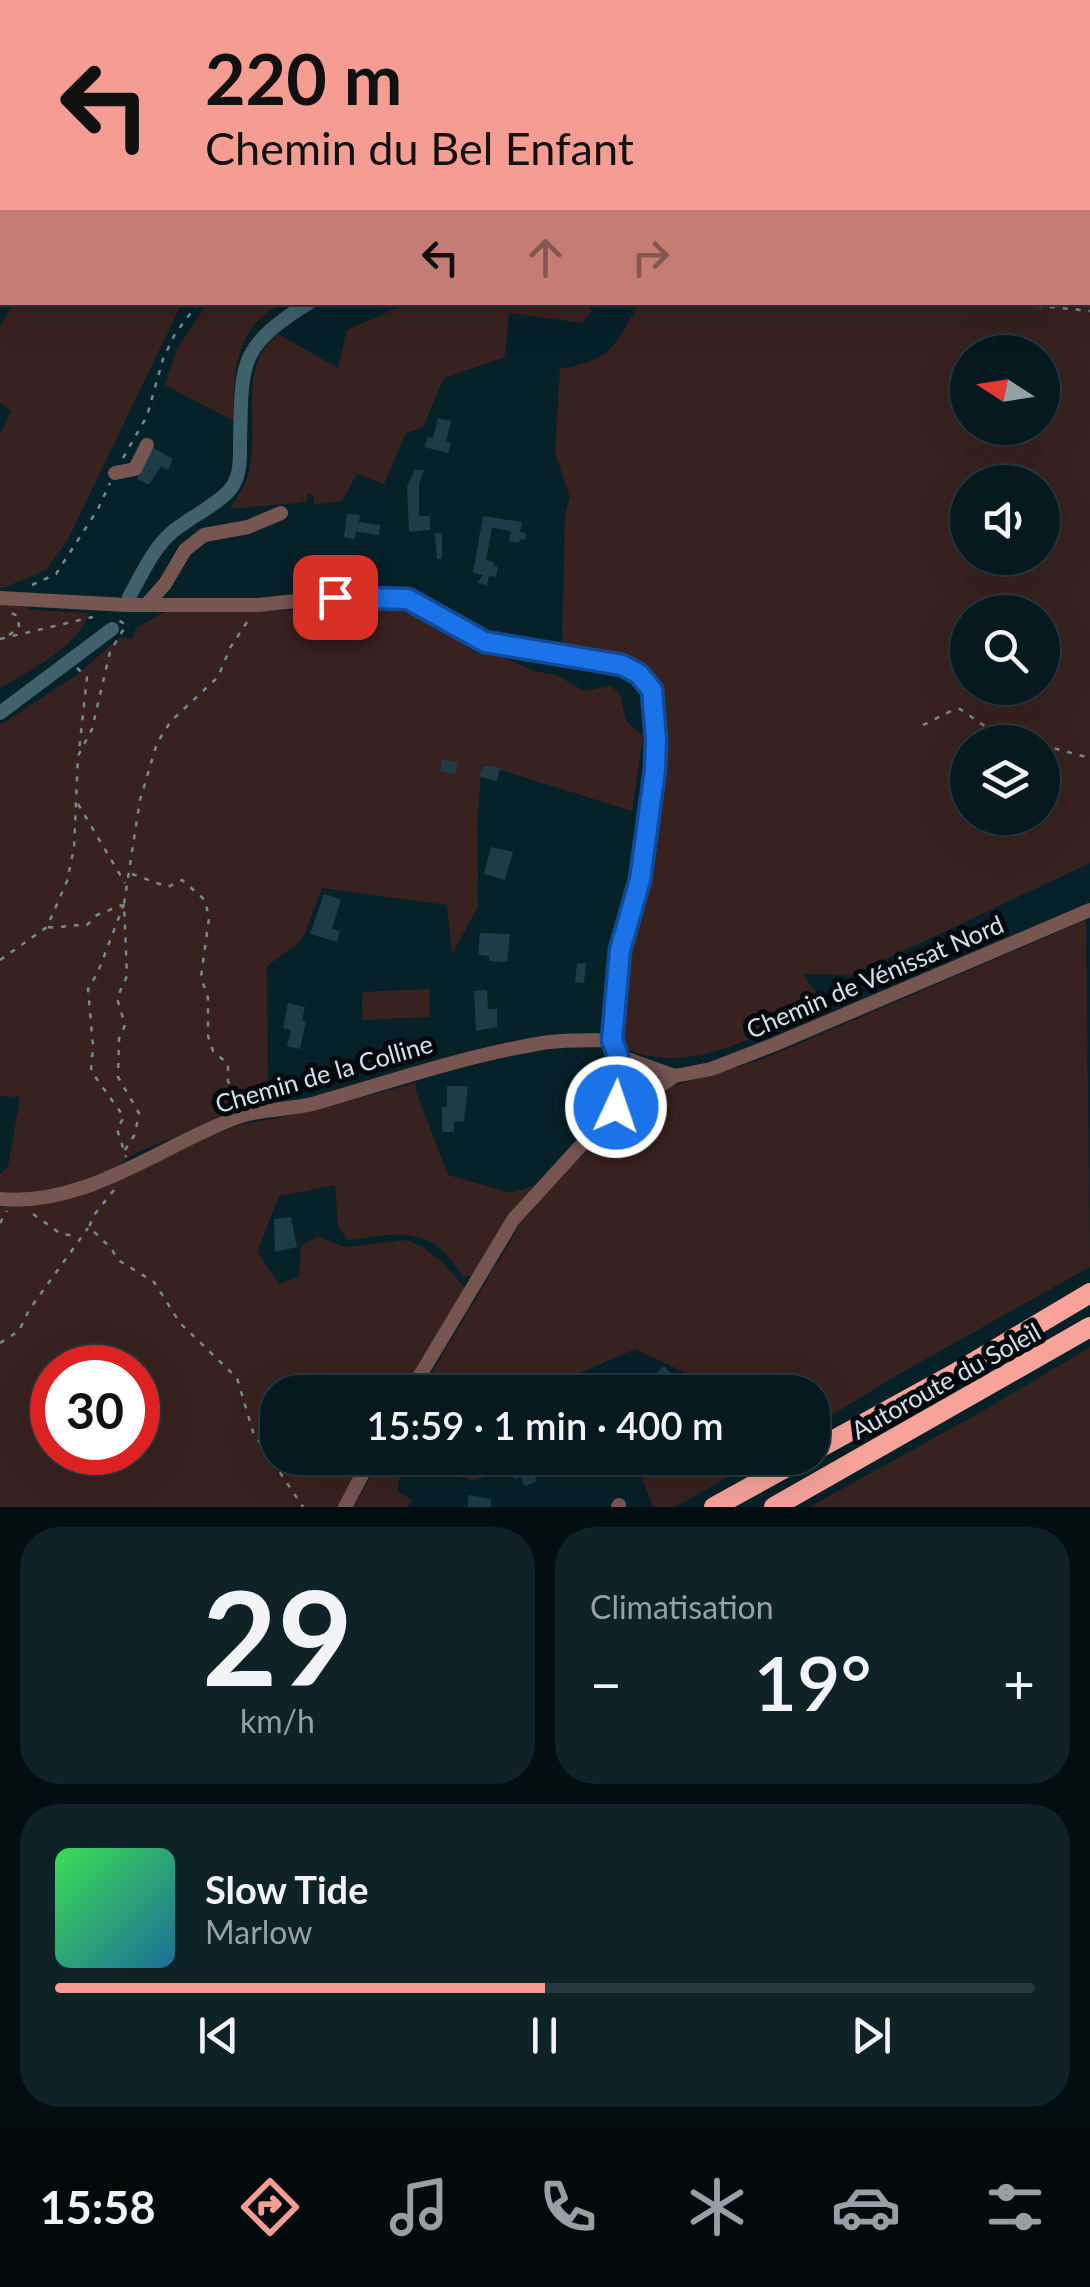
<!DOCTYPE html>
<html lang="fr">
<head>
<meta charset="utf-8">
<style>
	:root { --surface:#05191f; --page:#0e2228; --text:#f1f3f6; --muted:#97a0a4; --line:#26383d; --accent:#f59c93 }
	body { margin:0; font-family:Lato,sans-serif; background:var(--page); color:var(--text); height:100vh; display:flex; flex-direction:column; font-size:38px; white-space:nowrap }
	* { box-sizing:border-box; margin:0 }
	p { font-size:32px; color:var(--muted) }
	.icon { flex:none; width:55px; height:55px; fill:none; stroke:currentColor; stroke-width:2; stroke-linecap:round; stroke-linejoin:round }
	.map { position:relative; height:1507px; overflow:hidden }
	.sheet { display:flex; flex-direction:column; gap:20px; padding:20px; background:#030e11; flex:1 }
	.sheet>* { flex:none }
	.guide { position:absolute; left:0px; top:0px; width:1090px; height:305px; box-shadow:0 10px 40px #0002,0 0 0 2px var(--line); background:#f59c93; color:#111; overflow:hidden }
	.needle { width:65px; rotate:282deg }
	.buttons { position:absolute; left:950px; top:335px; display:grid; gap:20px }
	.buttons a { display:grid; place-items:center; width:110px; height:110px; border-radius:50%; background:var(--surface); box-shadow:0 10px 40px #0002,0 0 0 2px var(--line); font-size:50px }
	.speed { position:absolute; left:30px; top:1345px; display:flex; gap:20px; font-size:50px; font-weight:700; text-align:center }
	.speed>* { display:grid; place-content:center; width:130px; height:130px; border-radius:50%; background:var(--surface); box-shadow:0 10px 40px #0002,0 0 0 2px var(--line); line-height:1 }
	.speed .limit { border:15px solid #d22; background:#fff; color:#111 }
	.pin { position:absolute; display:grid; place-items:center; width:85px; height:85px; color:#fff; margin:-42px; border-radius:20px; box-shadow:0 5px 15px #0006 }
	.me { position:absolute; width:110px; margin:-55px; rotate:3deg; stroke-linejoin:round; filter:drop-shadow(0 0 8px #0008) }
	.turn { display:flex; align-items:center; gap:35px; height:210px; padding:0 40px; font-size:45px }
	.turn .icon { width:130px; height:130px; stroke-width:2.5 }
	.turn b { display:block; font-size:70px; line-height:85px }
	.lanes { display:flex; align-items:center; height:95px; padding:0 40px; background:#0003; justify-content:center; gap:50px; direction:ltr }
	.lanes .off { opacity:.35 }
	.big { font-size:75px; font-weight:600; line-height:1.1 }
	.sheet .card { flex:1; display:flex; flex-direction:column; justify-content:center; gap:15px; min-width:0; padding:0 35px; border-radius:40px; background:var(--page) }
	.sheet .dial { align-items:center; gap:0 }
	.dial b { font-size:130px; line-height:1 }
	.song { display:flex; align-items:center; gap:30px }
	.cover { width:120px; height:120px; border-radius:15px; background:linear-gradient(135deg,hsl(130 70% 55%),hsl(200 70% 35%)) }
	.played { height:10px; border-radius:5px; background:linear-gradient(90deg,var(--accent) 50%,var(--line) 50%) }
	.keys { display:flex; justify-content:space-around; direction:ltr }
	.heat { display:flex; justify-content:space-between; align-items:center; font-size:55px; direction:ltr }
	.sheet .tiles { flex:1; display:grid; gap:20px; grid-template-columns:1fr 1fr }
	.card:last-child { grid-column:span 2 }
	.trip { position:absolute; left:260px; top:1375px; width:570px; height:100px; border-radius:40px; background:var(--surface); box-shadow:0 10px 40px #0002,0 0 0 2px var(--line); font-weight:600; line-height:100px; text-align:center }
	.dock { display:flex; height:160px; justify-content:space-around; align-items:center; background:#020a0c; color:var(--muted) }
	.dock .icon { width:70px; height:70px }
	.dock .on { color:var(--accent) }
	.dock b { font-size:45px; color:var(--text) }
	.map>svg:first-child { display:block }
</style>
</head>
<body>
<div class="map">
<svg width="1090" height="1507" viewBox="0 0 1090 1507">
	<rect width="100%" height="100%" fill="#072129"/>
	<g fill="#38221f" fill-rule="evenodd">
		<path d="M720,0H1090V863L852,975L802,974L825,1003C764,1031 691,1079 624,1048C619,1015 622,974 625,940C629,890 681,713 656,677C641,656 587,651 562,646L565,515L570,497L555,453L560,369C614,359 613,348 639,303L1088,302V2ZM968,352H1042V428H968ZM968,482H1042V558H968ZM968,612H1042V688H968ZM968,742H1042V818H968Z"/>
		<path d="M208,302L285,303C234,325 233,373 234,421L165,385L177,349Z"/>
		<path d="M14,303H182L68,539L46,570L3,588L0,587V434L11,411L0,402V326Z"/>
		<path d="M587,303L592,311L582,323L509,313L505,357L444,378L423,427L406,433L384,484L357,474L342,501L314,504V497L308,492L306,502L230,509C235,500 243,490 246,481C264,435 233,368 278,334L338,368L347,330L407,303Z"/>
		<path d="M0,602L17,603L31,610L89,613C81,644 27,673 0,688Z"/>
		<path d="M408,606L476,653L501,656L533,671L557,675L583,691L611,686L620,694L626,721L643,736L632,811L482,764L477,823L478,907L452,954L447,905L322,888L302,940L267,966L268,1105L167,1140L134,1154L101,1178L36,1194L0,1195V1174L8,1167L20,1097L0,1096V725L78,674L120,637L132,639L136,628L170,609L236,612Z"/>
		<path d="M1086,920L1090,1267L892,1378L813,1427L812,1392H696L697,1389L682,1371L635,1349L543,1389L542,1392H420L521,1223L617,1114L667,1088L761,1060Z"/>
		<path d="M429,989L430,1017L363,1020L362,992Z"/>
		<path d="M416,1083V1091L448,1175L511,1193L540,1184L471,1276L463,1277C431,1223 401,1233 348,1240L338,1227L335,1185L279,1196L257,1252L279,1284L299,1277L301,1246L317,1237L346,1247L407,1240L424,1248L442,1262L465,1288L405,1392H278V1458H368L340,1507H0V1207L28,1206L104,1188L150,1160L239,1125L307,1112ZM52,1368H138V1452H52Z"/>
		<path d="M1090,1347V1507H809L976,1415Z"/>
		<path d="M382,1458H527L474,1481L449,1473L401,1470L397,1491L412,1500L408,1507H353Z"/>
		<path d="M635,1458H762L675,1507H653Z"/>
	</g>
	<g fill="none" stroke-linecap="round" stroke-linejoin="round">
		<g stroke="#41616c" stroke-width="4">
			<path d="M161,2L163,0"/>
			<path d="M0,21H2"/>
			<path d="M0,289L2,285"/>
		</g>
		<g stroke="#41616c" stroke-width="14">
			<path d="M421,0V2"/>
			<path d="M129,597C141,576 152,550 171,533C187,519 221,503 232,487C241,473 240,457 240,442C242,361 238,347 310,302"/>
			<path d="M0,713L112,629"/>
		</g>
	</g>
	<g fill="#1d3c47">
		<path d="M438,418L451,421L446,441L451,443L448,453L424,447L428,437L433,438Z"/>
		<path d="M154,448L173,459L168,470L161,466L149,485L137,479Z"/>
		<path d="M415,470H424L419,484V516H430V530L409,532L407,487Z"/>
		<path d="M347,514L360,515L359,522L380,525L379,535L356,532L355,539L344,537Z"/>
		<path d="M483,516L522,522L520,532L526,533L525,540L520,539L519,543L509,541L511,531L492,528L486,560L494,562L493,566L498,567L496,577L489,576L487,585L477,583L483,575L473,573Z"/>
		<path d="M435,533H442V559H437Z"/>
		<path d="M442,759L458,763L455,774L440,771Z"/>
		<path d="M483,765L500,768L497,781L480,777Z"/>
		<path d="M491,847L513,852L505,880L484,874Z"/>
		<path d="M324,894L341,899L332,929L340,931L337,942L310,934Z"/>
		<path d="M480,933L510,934L507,962L489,961V956L478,955Z"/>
		<path d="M577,963H586L584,983L575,982Z"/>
		<path d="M487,990L488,1009H497V1027L476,1031L474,991Z"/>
		<path d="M288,1003L305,1007L302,1021H306L300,1049L287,1046L291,1030L283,1028Z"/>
		<path d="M447,1086H468L464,1121L454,1122V1132H442V1107H447Z"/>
		<path d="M291,1217L297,1247L275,1252L274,1219Z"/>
		<path d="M664,1366L670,1373L657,1386L651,1378Z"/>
		<path d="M595,1380L597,1387L603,1388L606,1392H570L568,1388Z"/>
		<path d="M533,1462L536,1482L524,1486L521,1477L515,1479L512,1468Z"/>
		<path d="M468,1495L491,1499V1507H468Z"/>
	</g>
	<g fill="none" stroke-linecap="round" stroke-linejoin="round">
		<g stroke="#768a91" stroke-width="2.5" stroke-dasharray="5 8" stroke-linecap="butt">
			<path d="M407,2V0"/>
			<path d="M0,17L2,16"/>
			<path d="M0,141L2,140"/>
			<path d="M998,302L1090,311"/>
			<path d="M123,458L147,416L163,359L175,334L199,302"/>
			<path d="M32,585L56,574L98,509L110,483"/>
			<path d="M9,635L19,628L18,616L11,613"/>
			<path d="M0,639L93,617"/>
			<path d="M77,668L87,677L79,751"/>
			<path d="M923,725L951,711L960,709L999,736L1026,742"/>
			<path d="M1042,745L1090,758"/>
			<path d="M78,804L125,883"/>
			<path d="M132,874L168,887L182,880L205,900L209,918L201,977L208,998V1036L213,1051L228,1064V1081L240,1104"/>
			<path d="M124,904L98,972L88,989L93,1046L91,1071L124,1117L117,1129L126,1157"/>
			<path d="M48,927C63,929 72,923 86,926L97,915L122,905"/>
			<path d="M0,960L47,927L67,881L74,848L78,756L92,729L110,652L126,625L115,618"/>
			<path d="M125,1150L135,1134L139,1113L118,1077L119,1039L125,1025L117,998L127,976L124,904L140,800L157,743L171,721L218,677L230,648L249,619"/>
			<path d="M114,1190L94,1215L89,1227L111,1248L118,1260L154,1282L180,1323L237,1378L253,1432L303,1507"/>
			<path d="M33,1214L61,1234L78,1236"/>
			<path d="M0,1223L7,1211"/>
			<path d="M0,1343L19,1331L29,1310L88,1228"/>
		</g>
		<g stroke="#775652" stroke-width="14">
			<path d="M115,473L135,469L147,445"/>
			<path d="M0,598L126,605H258L335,597L408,599L485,642L622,665L639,674L653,690L656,707L655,770L640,880L620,949L613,1040L619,1056L616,1107L513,1220L410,1392"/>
			<path d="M147,604L165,584L185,550L204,535L248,527L281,513"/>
			<path d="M619,1056L675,1076"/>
			<path d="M616,1107L654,1090L675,1076L711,1069L773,1045L1090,910"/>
			<path d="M0,1199C88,1207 162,1144 241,1116C265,1108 292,1110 316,1103C389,1082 461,1057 537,1044C561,1039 588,1041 613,1040"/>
			<path d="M345,1507L371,1458"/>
			<path d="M618,1507L619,1505"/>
		</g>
		<g stroke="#f7a39a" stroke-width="20">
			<path d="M812,1452L954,1374L1090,1293"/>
			<path d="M714,1507L803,1458"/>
			<path d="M774,1507L1090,1327"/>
		</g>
	</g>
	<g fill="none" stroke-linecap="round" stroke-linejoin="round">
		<defs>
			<path id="route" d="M335,597L408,599L485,642L622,665L639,674L652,690L656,739L655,770L640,880L620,950L612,1040L618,1056L616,1107"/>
		</defs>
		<use href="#route" stroke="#114b97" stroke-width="25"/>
		<use href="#route" stroke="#1a73e8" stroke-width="18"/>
	</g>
	<g text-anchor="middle" stroke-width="10" stroke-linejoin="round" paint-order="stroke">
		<g font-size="25" fill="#d2e1e7" stroke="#02090d">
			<text transform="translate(875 977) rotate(-23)" y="9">Chemin de Vénissat Nord</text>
			<text transform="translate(324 1074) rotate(-16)" y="9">Chemin de la Colline</text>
			<text transform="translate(946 1381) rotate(-29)" y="9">Autoroute du Soleil</text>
		</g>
	</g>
</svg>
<div class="buttons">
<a><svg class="needle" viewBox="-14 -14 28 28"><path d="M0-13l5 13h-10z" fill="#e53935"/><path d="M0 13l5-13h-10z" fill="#97a0a4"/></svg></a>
<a><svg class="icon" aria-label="sound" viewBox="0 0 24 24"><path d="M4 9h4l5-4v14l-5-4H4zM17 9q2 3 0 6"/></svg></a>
<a><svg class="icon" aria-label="search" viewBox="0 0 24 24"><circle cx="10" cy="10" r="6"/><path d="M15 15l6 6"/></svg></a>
<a><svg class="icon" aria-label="layers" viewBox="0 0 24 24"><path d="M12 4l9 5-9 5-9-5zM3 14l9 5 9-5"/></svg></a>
</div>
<div class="speed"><div class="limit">30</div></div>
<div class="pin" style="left:335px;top:597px;background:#d93025"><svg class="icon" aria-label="arrive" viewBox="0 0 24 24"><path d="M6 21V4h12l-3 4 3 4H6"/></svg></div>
<svg class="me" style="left:616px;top:1107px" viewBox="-20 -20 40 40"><circle r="17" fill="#1a73e8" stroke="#fff" stroke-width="3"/><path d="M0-11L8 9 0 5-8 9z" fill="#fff"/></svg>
<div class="trip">15:59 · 1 min · 400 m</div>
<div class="guide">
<div class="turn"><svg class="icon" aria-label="left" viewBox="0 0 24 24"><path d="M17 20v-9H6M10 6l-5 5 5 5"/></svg><div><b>220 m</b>Chemin du Bel Enfant</div></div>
<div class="lanes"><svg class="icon" aria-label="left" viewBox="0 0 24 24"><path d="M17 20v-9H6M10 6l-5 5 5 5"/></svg><svg class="icon off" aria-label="ahead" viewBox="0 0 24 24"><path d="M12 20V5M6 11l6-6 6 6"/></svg><svg class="icon off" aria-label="right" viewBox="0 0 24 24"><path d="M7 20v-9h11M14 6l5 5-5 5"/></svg></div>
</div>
</div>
<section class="sheet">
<div class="tiles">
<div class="card dial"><b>29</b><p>km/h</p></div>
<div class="card"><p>Climatisation</p>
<div class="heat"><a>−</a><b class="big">19°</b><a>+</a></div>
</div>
<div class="card">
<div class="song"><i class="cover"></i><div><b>Slow Tide</b><p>Marlow</p></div></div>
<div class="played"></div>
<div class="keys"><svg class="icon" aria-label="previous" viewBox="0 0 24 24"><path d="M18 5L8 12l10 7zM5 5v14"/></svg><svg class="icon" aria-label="pause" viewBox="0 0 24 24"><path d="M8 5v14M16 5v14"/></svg><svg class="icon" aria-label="next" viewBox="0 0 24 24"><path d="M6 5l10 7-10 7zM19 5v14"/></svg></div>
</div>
</div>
</section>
<nav class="dock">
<b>15:58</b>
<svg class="icon on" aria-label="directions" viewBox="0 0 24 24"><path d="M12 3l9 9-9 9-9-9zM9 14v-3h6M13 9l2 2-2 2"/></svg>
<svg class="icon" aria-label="music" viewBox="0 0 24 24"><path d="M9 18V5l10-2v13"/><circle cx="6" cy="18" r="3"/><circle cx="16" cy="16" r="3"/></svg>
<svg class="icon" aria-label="phone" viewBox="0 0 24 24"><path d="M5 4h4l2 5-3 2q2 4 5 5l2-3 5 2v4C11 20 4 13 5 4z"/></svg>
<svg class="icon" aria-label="climate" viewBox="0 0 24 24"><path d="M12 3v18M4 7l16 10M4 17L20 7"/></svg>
<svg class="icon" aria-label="car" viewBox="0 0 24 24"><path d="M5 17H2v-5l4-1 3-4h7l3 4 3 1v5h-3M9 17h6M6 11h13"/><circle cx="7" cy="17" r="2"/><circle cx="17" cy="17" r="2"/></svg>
<svg class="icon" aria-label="filters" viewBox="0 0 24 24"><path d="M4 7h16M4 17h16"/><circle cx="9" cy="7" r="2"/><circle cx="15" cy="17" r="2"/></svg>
</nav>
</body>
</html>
